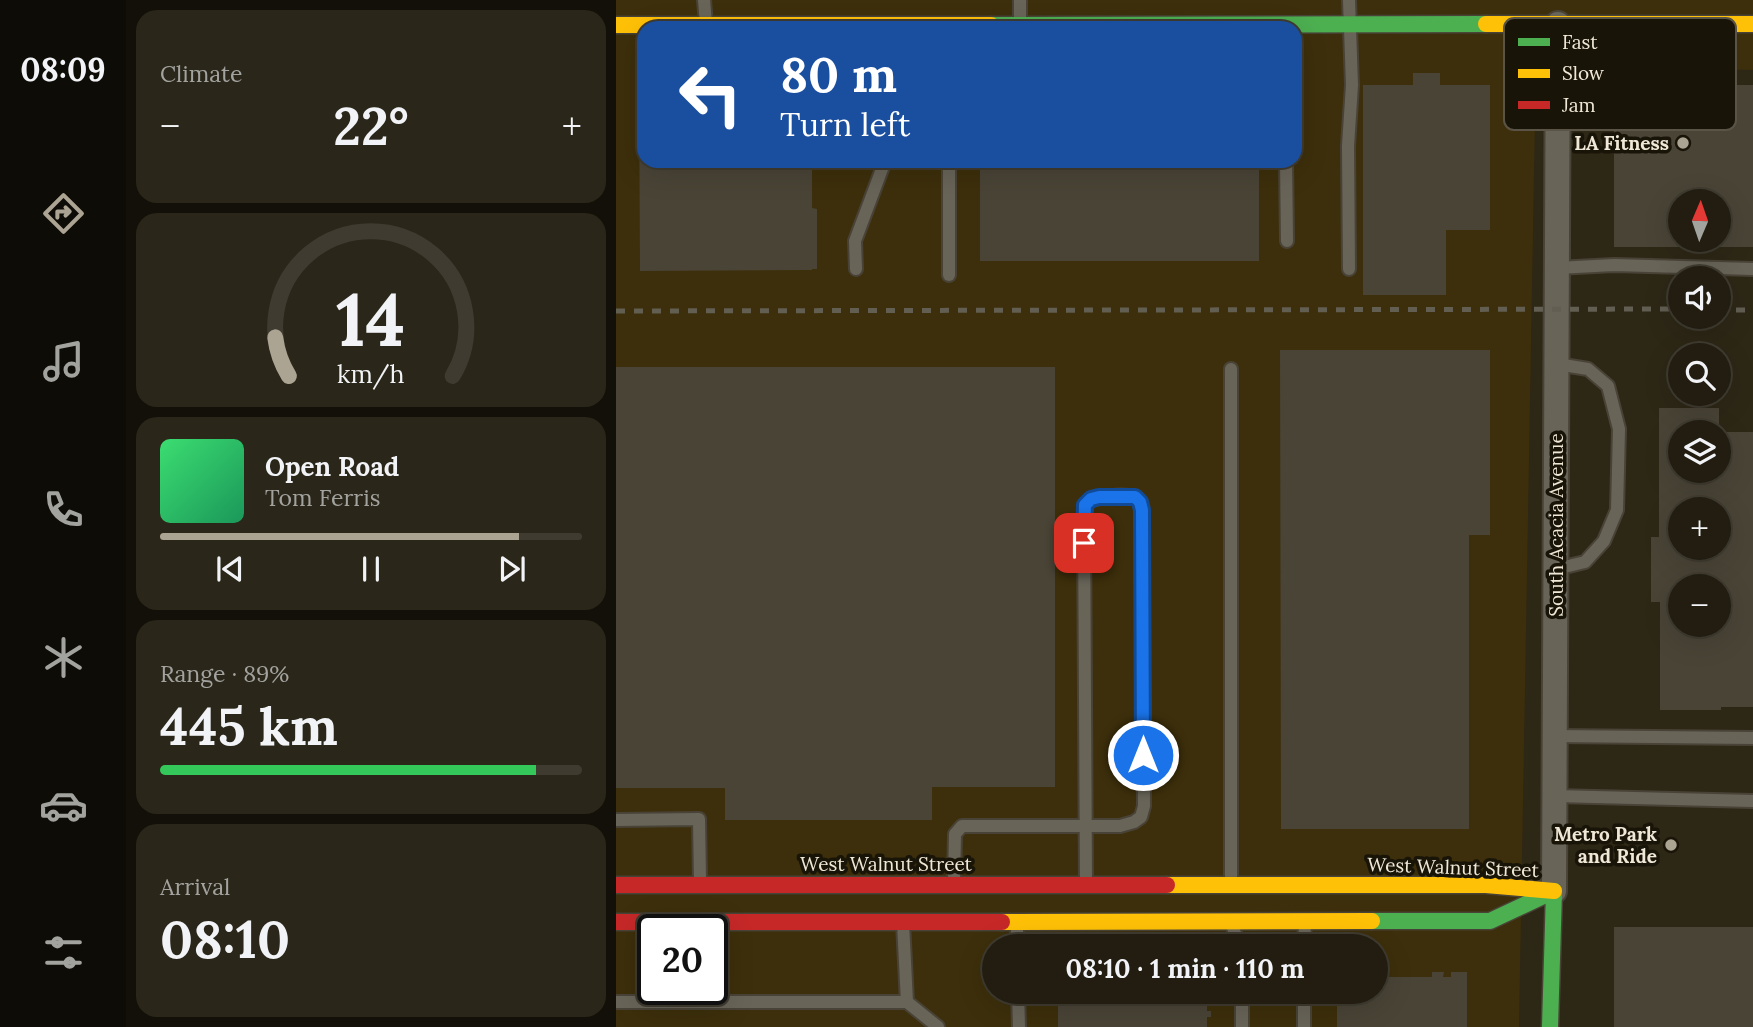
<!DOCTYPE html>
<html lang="en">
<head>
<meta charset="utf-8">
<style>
	:root { --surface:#221d10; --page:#2a2619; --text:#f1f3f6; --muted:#a2a29f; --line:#3f3b30; --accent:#aca493 }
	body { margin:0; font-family:Lora,serif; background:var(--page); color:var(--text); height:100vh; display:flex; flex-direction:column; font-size:26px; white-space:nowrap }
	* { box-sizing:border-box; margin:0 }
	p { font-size:23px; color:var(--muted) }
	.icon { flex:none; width:38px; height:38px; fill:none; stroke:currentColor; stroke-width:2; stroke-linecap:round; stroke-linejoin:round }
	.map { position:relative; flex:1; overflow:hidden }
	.panel { display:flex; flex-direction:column; gap:10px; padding:10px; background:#131009; width:490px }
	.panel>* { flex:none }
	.guide { position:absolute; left:21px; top:21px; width:665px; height:147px; border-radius:21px; box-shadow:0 7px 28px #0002,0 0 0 2px var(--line); background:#1a4fa0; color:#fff; overflow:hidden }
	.needle { width:46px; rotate:2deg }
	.fabs { position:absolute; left:1052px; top:189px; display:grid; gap:14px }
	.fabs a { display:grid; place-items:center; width:63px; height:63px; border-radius:50%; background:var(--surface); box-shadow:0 7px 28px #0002,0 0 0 2px var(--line); font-size:35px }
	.speed { position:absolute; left:21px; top:914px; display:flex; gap:14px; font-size:35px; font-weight:700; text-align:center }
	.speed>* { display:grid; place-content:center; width:91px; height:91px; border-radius:50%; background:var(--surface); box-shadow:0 7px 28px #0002,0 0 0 2px var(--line); line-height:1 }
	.speed .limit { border:4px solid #111; border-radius:10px; background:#fff; color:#111 }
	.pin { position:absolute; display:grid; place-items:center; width:60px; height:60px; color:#fff; margin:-30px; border-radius:14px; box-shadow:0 4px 10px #0006 }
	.me { position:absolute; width:77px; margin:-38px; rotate:0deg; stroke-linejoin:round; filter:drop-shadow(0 0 5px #0008) }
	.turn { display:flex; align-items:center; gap:24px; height:147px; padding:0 28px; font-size:32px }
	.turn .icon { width:91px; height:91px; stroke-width:2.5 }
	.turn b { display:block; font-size:49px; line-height:60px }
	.big { font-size:52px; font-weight:700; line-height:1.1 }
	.panel .widget { flex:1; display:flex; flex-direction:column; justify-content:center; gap:10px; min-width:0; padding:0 24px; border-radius:21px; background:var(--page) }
	.panel .dial { align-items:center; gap:0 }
	.dial svg { height:182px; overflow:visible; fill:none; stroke:var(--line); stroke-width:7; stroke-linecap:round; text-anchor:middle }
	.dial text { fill:var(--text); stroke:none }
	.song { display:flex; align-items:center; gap:21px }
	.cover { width:84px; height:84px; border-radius:10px; background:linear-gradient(135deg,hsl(140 70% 55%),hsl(150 70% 35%)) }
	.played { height:7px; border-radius:4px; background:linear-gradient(90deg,var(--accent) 85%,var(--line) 85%) }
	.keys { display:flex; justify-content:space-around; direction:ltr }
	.heat { display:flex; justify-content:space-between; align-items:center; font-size:38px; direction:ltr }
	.charge { height:10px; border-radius:5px; background:linear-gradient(90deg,#34c759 89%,var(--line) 0) }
	.trip { position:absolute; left:366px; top:934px; width:406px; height:70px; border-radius:35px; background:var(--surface); box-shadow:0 7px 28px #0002,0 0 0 2px var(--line); font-weight:700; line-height:70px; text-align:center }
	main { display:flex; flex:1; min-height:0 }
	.dock { display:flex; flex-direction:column; width:126px; justify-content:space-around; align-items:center; background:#0e0c06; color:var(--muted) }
	.dock .icon { width:49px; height:49px }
	.dock .current { color:var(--accent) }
	.dock b { font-size:32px; color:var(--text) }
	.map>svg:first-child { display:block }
</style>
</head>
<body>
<main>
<nav class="dock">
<b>08:09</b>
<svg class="icon current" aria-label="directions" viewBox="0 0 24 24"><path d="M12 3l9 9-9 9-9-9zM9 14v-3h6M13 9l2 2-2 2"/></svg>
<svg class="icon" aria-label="music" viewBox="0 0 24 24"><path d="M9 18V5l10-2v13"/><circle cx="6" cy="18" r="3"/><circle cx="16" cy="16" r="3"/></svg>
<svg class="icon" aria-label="phone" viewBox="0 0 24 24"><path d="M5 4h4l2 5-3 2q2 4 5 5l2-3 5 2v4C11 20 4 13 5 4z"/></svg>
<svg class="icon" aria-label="climate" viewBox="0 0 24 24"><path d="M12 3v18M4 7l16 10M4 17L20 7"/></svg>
<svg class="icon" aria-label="car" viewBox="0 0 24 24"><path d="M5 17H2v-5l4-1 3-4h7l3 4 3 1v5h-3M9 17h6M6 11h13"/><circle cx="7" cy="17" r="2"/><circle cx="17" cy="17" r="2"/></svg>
<svg class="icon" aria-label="filters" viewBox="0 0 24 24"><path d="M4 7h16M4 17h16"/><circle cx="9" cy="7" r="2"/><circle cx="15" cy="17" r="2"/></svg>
</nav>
<section class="panel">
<div class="widget"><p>Climate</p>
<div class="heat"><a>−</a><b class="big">22°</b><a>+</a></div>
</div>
<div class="widget dial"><svg viewBox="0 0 100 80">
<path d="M14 69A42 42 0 1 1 86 69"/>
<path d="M14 69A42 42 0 0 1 8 52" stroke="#aca493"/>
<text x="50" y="56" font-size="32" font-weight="700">14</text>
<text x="50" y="72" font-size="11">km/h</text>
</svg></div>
<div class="widget">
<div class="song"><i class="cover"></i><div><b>Open Road</b><p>Tom Ferris</p></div></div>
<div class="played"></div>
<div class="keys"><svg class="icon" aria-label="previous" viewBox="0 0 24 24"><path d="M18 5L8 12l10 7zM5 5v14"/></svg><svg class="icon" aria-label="pause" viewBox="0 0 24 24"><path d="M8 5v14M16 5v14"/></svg><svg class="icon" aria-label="next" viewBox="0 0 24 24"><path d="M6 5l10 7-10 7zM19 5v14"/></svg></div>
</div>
<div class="widget"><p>Range · 89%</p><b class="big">445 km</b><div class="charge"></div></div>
<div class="widget"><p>Arrival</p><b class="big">08:10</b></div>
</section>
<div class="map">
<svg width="1137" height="1027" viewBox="0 0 1137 1027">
	<rect width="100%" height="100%" fill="#2d2716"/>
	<path fill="#3d2f0b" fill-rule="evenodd" d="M0,0H1137V70L977,66L920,60L903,1027H0ZM28,28H679V161H28ZM37,929H96V989H37ZM378,947H760V992H378Z"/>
	<g fill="#494436" fill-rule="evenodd">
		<path d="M797,73H824V85H874V230H830V295H747V85H797Z"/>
		<path d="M998,85H1137V247H998ZM1064,201H1102V240H1064Z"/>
		<path d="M23,86H28V161H196V208L201,209V269H196V270L24,271Z"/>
		<rect x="364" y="161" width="279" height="100"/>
		<path d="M664,350H874V535H853V829H665Z"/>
		<path d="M0,367H439V787H316V820H109V788H0Z"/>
		<path d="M1043,408H1103V432H1137V707H1105V710H1044V602H1035V537H1043ZM1064,432H1102V471H1064ZM1064,509H1102V548H1064ZM1064,586H1102V625H1064Z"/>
		<rect x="998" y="927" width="139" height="100"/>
		<path d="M816,972H828L827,977H835V972H851V1027H721V992H760V977H816Z"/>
		<path d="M442,992H591V1011H595V1017H591V1027H442Z"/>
	</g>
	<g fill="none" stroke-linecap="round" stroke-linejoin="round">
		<defs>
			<g id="lane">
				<path d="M88,0L90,24"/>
				<path d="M404,0V24"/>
				<path d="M333,161V275"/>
				<path d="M670,161L671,241"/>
				<path d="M941,268L998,265L1137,269"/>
				<path d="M240,269L239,241L266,169V161"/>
				<path d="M733,269L732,146L736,85L733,0"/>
				<path d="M940,569L969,562L988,541L1001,510L1003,429L992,386L972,369L941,364"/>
				<path d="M939,736L1137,738"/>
				<path d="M939,796L1137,801"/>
				<path d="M0,820L83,819L84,881"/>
				<path d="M338,881L339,834L346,826H504L518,822L525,817L528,806L526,510C525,505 524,499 518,497C509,494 474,496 469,505C468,508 468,512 468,516L470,884"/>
				<path d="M615,884V369"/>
				<path d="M287,923L291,1002L322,1027"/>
				<path d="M616,925L624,947"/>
				<path d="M401,947V925"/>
				<path d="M688,947L689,922"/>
				<path d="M402,992L403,1027"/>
				<path d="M626,992V1027"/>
				<path d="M688,992V1027"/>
				<path d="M0,1002H291"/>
			</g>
			<path id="street" d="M938,891L942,24"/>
			<g id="fast">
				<path d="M375,25L870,24"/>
				<path d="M756,921H874L938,891"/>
				<path d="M934,1027L938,891"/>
			</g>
			<g id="slow">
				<path d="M870,24H1137"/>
				<path d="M0,25H375"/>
				<path d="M551,885H870L938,891"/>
				<path d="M386,922L756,921"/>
			</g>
			<g id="jam">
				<path d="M0,885H551"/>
				<path d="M0,922H386"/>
			</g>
		</defs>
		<use href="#lane" stroke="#494337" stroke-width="16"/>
		<use href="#street" stroke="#494337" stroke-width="28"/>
		<use href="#fast" stroke="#494337" stroke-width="19"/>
		<use href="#slow" stroke="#494337" stroke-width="19"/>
		<use href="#jam" stroke="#494337" stroke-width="19"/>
		<use href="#lane" stroke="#686458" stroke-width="12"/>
		<use href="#street" stroke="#686458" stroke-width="24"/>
		<use href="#fast" stroke="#4caf50" stroke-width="16"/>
		<use href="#slow" stroke="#ffc107" stroke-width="16"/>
		<use href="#jam" stroke="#c62828" stroke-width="16"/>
		<g stroke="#635e52" stroke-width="5" stroke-dasharray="9 9" stroke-linecap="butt">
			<path d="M1102,310H1137"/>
			<path d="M0,311L1064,309"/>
		</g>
	</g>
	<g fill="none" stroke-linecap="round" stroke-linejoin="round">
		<defs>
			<path id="route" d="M468,543L469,505L475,499L483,497H519L524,502L526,510L527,755"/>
		</defs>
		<use href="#route" stroke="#114b97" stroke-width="18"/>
		<use href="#route" stroke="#1a73e8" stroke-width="12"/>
	</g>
	<g fill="#aca493" stroke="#191408" stroke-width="2.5">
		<circle cx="1067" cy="143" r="7"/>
		<circle cx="1055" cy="845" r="7"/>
	</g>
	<g text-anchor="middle" stroke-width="7" stroke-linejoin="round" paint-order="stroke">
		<g font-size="19" font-weight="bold" fill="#f0e8d7" stroke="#191408" text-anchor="end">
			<text x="1053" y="150">LA Fitness</text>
			<text x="1041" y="841">Metro Park<tspan x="1041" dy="22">and Ride</tspan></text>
		</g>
		<g font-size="19" fill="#f0e8d7" stroke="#191408">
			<text transform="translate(940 525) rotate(-90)" y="7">South Acacia Avenue</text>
			<text x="270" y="871">West Walnut Street</text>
			<text transform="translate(837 867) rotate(2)" y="7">West Walnut Street</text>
		</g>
	</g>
	<rect x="888" y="18" width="232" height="112" rx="10" fill="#191408" stroke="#5a5446" stroke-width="2"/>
	<rect x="902" y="38" width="32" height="8" fill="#4caf50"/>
	<rect x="902" y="69" width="32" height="9" fill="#ffc107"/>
	<rect x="902" y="101" width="32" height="8" fill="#c62828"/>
	<g font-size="19" fill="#f0e8d7">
		<text x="946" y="49">Fast</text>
		<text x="946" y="80">Slow</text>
		<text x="946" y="112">Jam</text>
	</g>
</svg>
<div class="fabs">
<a><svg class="needle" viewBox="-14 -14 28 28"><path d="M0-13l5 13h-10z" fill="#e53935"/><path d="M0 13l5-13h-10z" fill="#a2a29f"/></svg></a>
<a><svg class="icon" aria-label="sound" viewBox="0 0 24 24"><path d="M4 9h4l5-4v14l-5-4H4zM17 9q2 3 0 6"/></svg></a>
<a><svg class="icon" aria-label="search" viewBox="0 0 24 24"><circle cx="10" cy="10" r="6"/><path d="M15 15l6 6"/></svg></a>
<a><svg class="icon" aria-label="layers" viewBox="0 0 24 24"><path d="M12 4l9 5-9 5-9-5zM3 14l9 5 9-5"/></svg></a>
<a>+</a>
<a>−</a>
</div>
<div class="speed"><div class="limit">20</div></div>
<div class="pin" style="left:468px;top:543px;background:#d93025"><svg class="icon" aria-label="arrive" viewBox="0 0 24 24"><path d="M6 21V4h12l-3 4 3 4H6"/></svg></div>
<svg class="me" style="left:527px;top:755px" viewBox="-20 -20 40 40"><circle r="17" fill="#1a73e8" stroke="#fff" stroke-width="3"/><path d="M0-11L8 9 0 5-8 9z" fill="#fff"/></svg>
<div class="trip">08:10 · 1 min · 110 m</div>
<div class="guide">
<div class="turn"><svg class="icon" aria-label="left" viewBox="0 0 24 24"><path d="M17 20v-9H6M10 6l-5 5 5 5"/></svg><div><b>80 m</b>Turn left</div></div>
</div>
</div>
</main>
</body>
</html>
